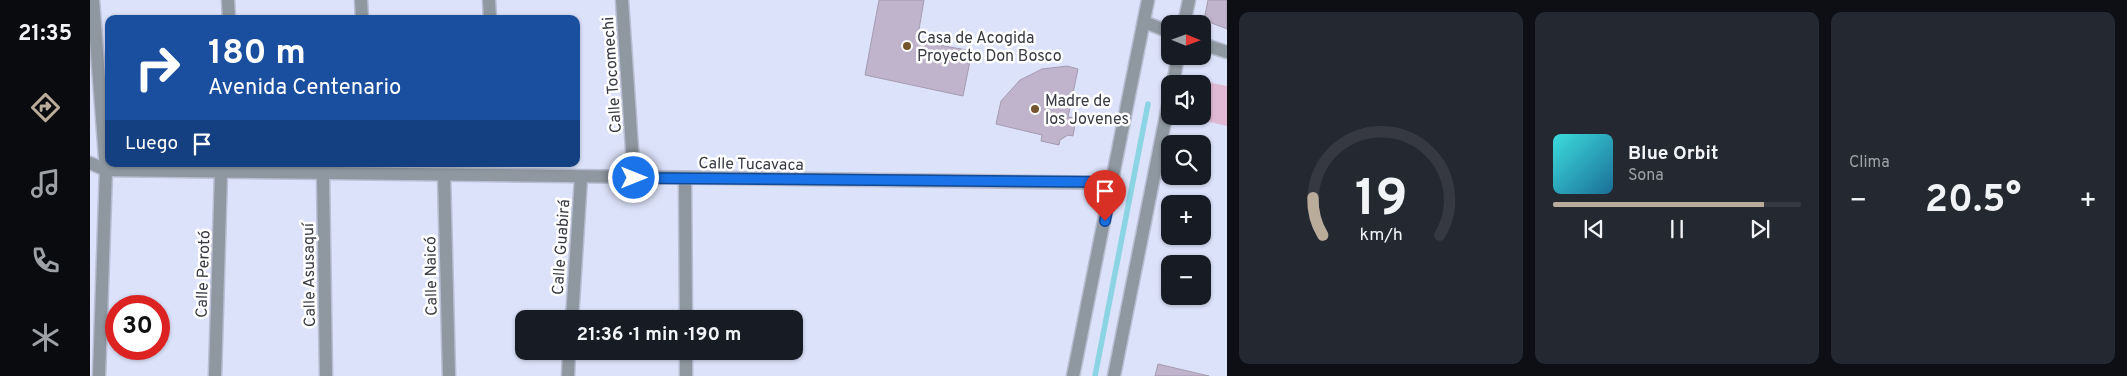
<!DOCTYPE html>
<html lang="es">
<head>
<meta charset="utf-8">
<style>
	:root { --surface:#171b24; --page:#242831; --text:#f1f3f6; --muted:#9ea1a6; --line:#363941; --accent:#b9ac9b }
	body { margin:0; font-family:Overpass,sans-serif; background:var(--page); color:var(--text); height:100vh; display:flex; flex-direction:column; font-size:19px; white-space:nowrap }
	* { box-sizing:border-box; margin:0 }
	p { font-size:16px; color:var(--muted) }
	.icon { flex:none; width:28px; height:28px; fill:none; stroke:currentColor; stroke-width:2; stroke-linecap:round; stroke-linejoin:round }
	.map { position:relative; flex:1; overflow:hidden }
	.drawer { display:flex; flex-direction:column; gap:12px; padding:12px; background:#0d0f14; width:900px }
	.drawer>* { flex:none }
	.top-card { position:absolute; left:15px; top:15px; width:475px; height:152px; border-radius:10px; box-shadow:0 1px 4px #0004; background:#1a4fa0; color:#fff; overflow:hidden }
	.needle { width:32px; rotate:91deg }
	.controls { position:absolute; left:1071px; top:15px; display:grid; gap:10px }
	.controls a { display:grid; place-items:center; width:50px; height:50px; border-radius:10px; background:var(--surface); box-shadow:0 1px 4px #0004; font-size:25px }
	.speed { position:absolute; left:15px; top:295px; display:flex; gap:10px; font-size:25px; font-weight:700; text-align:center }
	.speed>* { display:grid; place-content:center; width:65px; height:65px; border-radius:50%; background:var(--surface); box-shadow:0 1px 4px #0004; line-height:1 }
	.speed .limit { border:8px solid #d22; background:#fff; color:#111 }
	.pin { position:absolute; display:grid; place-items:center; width:42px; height:42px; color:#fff; margin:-51px -21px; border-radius:50% 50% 50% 0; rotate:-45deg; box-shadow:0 0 5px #0007 }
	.pin .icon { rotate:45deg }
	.me { position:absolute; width:55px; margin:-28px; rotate:90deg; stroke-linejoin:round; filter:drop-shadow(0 0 4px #0008) }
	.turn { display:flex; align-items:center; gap:18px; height:105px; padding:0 20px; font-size:22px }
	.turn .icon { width:65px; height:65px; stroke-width:2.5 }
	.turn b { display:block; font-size:35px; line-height:42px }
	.then { display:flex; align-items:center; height:48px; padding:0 20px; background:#0003; gap:10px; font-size:19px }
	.big { font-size:38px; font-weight:700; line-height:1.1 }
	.drawer .tile { flex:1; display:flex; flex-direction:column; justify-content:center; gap:8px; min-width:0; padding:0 18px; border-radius:10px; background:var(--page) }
	.drawer .dial { align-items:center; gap:0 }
	.dial svg { height:130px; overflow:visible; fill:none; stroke:var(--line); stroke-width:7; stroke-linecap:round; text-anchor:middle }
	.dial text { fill:var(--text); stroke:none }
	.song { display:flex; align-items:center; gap:15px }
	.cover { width:60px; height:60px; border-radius:8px; background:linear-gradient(135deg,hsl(180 70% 55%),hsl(200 70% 35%)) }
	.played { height:5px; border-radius:2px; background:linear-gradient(90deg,var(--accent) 85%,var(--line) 85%) }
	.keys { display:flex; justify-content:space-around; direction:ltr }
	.heat { display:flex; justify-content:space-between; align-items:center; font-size:28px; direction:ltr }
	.drawer .tiles { flex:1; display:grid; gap:12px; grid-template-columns:repeat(3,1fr) }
	.trip { position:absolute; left:425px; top:310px; width:288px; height:50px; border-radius:10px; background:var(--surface); box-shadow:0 1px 4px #0004; font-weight:700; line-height:50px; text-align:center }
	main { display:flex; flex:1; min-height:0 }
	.menu { display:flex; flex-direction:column; width:90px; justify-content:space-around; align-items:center; background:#090b0e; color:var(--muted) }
	.menu .icon { width:35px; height:35px }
	.menu .current { color:var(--accent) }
	.menu b { font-size:22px; color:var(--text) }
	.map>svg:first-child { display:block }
</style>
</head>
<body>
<main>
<nav class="menu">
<b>21:35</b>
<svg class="icon current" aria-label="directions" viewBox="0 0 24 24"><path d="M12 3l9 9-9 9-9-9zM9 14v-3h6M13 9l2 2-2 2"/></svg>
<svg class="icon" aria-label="music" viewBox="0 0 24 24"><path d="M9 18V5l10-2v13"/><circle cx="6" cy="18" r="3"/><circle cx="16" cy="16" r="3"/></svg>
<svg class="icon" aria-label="phone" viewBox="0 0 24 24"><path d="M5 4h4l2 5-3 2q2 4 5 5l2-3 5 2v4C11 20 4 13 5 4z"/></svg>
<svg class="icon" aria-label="climate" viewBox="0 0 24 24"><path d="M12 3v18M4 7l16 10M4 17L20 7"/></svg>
</nav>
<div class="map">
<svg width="1137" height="376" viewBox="0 0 1137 376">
	<rect width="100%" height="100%" fill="#dce2fa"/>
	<path fill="#e0bad4" d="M1107,80L1137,86V126L1099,117L1112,116V84H1106Z"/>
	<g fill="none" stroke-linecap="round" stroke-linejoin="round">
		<path stroke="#8bd4e3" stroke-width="5.5" d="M1005,376L1058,104"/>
	</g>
	<g fill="#bfb4cb" stroke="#a59bb1">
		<path d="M789,0H834L827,41L882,51L873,96L775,75Z"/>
		<path d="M1118,0H1137V29L1114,20Z"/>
		<path d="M977,66L988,69L978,117L986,118L983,136L978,135L970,140L969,145L951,141L952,135L906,124L911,101L930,80L952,69Z"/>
		<path d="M1068,364L1119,376H1065Z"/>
	</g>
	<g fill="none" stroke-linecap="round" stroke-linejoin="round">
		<defs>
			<g id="minor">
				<path d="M3,0L16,170L9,376"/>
				<path d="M138,0L139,19"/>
				<path d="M271,0L272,19"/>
				<path d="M399,0L400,19"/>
				<path d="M532,0L544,178"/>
				<path d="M1054,22L1080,32"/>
				<path d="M1094,24L1099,0"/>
				<path d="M1112,44L1137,52"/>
				<path d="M1083,84L1088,56"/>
				<path d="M0,163L16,170L1023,183"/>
				<path d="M233,174L236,376"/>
				<path d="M354,175L359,376"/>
				<path d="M595,178L596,319"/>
				<path d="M482,319L491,178"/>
				<path d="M596,351V376"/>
				<path d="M125,376L131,172"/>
				<path d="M478,376L479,351"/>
				<path d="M983,376L1058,0"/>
				<path d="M1024,376L1080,96"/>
			</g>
		</defs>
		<use href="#minor" stroke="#b8bdd2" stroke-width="15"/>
		<use href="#minor" stroke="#8f98a0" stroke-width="12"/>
	</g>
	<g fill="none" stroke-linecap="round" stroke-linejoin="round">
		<defs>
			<path id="route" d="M544,178L1023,182L1015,221"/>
		</defs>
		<use href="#route" stroke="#114b97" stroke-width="12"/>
		<use href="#route" stroke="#1a73e8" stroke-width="9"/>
	</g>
	<g fill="#75552b" stroke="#fff" stroke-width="2">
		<circle cx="817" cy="46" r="5"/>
		<circle cx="945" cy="109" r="5"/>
	</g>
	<g text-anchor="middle" stroke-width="5" stroke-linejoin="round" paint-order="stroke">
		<g font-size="16" fill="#383b44" stroke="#fff" text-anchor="start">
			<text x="827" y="43">Casa de Acogida<tspan x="827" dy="18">Proyecto Don Bosco</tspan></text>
			<text x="955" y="106">Madre de<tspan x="955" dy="18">los Jovenes</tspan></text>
		</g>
		<g font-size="16" fill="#383b44" stroke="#fff">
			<text transform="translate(521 75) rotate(-94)" y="6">Calle Tocomechi</text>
			<text transform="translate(661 163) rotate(1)" y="6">Calle Tucavaca</text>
			<text transform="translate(470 247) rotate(-86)" y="6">Calle Guabirá</text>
			<text transform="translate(112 274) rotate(-88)" y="6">Calle Perotó</text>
			<text transform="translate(218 275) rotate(-91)" y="6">Calle Asusaquí</text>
			<text transform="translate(340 276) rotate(-91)" y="6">Calle Naicó</text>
		</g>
	</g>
</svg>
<div class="controls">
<a><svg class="needle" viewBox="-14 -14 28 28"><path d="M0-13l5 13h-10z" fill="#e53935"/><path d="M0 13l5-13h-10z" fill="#9ea1a6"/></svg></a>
<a><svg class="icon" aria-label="sound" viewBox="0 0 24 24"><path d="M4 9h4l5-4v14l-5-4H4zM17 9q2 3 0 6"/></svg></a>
<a><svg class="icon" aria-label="search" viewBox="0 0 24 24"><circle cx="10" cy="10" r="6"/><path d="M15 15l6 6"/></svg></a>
<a>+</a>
<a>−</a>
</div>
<div class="speed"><div class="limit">30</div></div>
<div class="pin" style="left:1015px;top:221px;background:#d93025"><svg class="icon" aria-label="arrive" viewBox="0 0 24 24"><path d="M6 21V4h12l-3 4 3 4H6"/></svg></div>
<svg class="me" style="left:544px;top:178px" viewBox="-20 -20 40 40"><circle r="17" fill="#1a73e8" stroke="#fff" stroke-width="3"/><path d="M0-11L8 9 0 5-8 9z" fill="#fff"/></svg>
<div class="trip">21:36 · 1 min · 190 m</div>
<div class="top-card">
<div class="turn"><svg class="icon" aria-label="right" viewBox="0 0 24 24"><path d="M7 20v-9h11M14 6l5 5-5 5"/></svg><div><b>180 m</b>Avenida Centenario</div></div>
<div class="then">Luego<svg class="icon" aria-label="arrive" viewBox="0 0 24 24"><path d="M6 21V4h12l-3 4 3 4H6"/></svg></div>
</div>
</div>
<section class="drawer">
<div class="tiles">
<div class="tile dial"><svg viewBox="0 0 100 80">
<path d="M14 69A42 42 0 1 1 86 69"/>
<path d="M14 69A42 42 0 0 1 8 46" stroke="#b9ac9b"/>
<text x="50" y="56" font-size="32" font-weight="700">19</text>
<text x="50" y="72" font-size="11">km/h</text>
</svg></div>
<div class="tile">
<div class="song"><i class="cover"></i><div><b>Blue Orbit</b><p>Sona</p></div></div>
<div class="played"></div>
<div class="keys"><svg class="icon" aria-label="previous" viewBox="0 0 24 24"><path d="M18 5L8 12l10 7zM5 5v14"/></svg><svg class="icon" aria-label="pause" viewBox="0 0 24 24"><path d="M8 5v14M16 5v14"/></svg><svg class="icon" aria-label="next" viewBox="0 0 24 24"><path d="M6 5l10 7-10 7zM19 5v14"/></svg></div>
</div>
<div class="tile"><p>Clima</p>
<div class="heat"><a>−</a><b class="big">20.5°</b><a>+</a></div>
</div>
</div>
</section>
</main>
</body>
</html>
